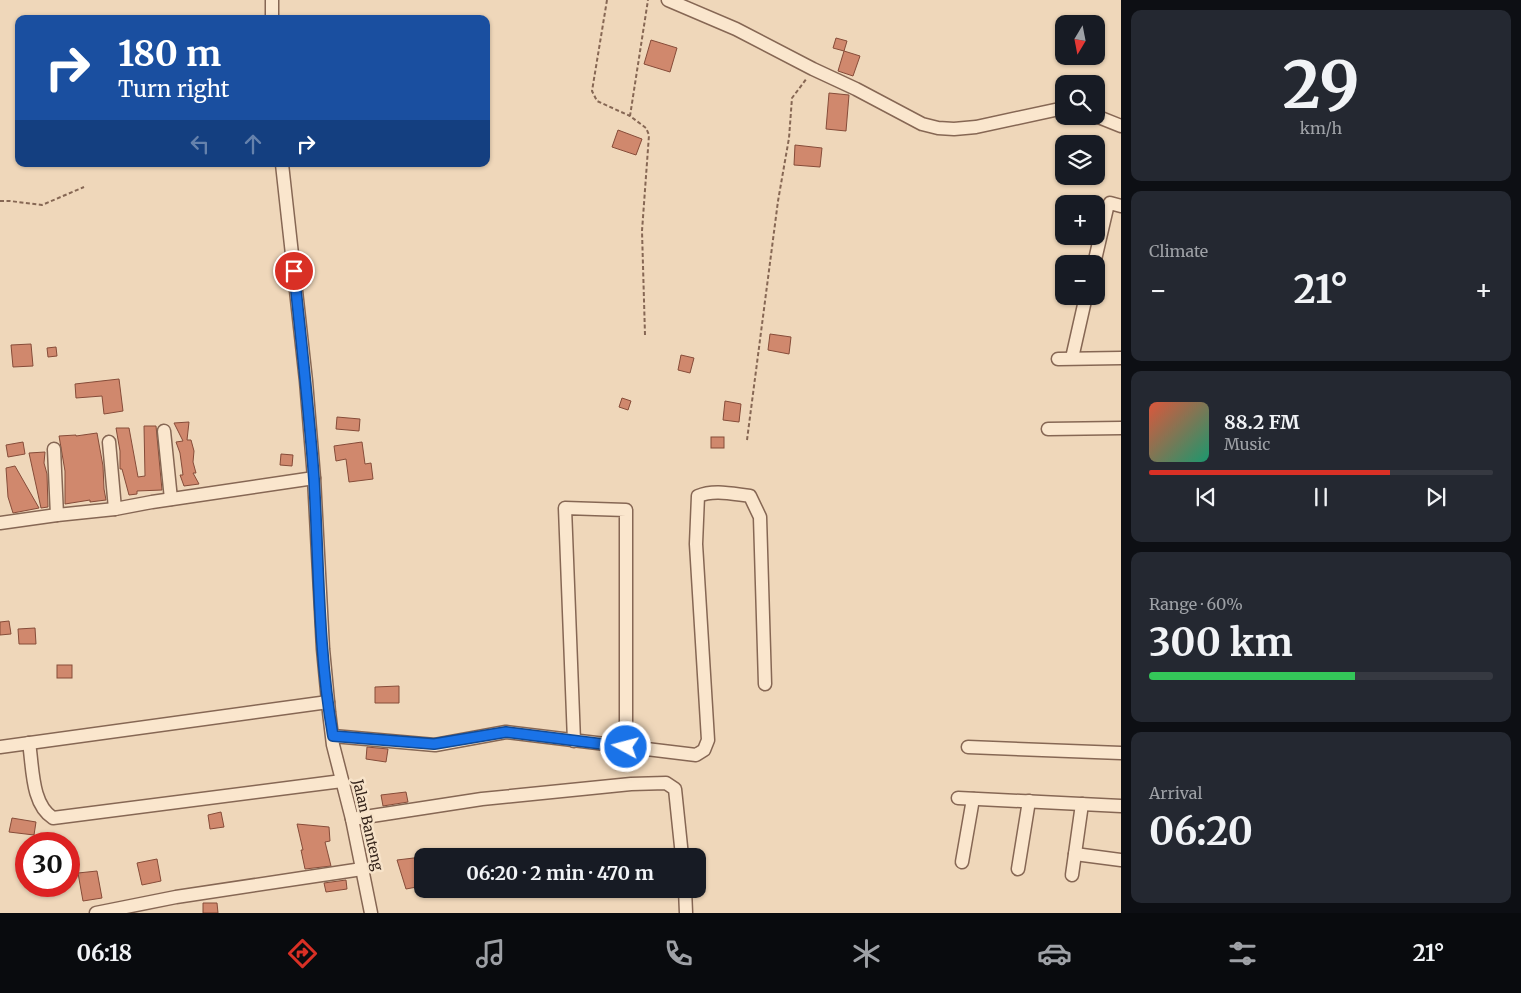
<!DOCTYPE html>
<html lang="en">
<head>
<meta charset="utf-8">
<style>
	:root { --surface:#171b24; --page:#242831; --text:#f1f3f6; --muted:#9ea1a6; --line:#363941; --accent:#d93025 }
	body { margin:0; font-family:Merriweather,serif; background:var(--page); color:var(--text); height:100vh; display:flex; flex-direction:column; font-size:19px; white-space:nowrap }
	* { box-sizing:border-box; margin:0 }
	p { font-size:16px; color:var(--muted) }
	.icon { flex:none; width:28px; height:28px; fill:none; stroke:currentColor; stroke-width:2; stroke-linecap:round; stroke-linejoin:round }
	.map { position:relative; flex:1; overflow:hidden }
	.side { display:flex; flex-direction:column; gap:10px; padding:10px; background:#0d0f14; width:400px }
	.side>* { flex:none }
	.hud { position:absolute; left:15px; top:15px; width:475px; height:152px; border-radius:10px; box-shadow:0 1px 4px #0004; background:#1a4fa0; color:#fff; overflow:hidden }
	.needle { width:32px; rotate:190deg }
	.fabs { position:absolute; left:1055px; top:15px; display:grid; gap:10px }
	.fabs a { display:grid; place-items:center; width:50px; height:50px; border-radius:10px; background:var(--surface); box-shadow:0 1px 4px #0004; font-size:25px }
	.speed { position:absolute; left:15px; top:832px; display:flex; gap:10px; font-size:25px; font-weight:700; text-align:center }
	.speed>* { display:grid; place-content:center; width:65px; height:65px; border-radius:50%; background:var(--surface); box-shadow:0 1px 4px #0004; line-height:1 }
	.speed .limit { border:8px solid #d22; background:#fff; color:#111 }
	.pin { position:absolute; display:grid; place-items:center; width:42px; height:42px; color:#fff; margin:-21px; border:2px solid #fff; border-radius:50%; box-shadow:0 1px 5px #0007 }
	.me { position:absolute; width:55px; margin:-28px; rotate:277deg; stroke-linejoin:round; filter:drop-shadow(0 0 4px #0008) }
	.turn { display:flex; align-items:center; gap:18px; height:105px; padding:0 20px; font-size:22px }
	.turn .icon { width:65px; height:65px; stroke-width:2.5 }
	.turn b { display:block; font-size:35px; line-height:42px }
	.lanes { display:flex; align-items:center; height:48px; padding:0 20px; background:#0003; justify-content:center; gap:25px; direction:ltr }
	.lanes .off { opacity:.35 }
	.big { font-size:38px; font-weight:700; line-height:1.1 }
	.side .widget { flex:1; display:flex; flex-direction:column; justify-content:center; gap:8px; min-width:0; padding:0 18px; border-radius:10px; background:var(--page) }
	.side .dial { align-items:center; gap:0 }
	.dial b { font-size:65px; line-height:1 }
	.song { display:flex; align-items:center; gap:15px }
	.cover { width:60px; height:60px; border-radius:8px; background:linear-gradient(135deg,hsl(10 70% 55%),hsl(160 70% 35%)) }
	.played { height:5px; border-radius:2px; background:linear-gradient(90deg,var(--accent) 70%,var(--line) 70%) }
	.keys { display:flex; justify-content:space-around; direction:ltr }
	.heat { display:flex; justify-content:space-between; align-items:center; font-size:28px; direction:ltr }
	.charge { height:8px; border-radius:4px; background:linear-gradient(90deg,#34c759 60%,var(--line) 0) }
	.trip { position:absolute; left:414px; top:848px; width:292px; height:50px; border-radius:10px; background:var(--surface); box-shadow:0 1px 4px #0004; font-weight:700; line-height:50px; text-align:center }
	.tab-bar { display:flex; height:80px; justify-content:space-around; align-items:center; background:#090b0e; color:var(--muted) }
	.tab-bar .icon { width:35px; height:35px }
	.tab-bar .current { color:var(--accent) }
	.tab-bar b { font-size:22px; color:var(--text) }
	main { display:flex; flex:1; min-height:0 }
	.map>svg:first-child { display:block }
</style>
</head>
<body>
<main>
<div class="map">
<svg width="1121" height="913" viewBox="0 0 1121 913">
	<rect width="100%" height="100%" fill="#efd7ba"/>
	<g fill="#d0886d" stroke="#864c39">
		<path d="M836,38L847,41L844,51L833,48Z"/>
		<path d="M651,40L677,48L670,72L644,64Z"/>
		<path d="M844,51L860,56L853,76L838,71Z"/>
		<path d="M829,93L849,95L846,131L826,129Z"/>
		<path d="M618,130L642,139L636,155L612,147Z"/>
		<path d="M795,145L822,148L820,167L794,165Z"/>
		<path d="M770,334L791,337L789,354L768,350Z"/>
		<path d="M31,344L33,366L13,367L11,345Z"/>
		<path d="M56,347L57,356L48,357L47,348Z"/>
		<path d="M681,355L694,358L690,373L678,370Z"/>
		<path d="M119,379L123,411L104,414L102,396L76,398L75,384Z"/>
		<path d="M622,398L631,401L628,410L619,407Z"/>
		<path d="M725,401L741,404L739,422L723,420Z"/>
		<path d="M337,417L360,419L359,431L336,429Z"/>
		<path d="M189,422L187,440H191L194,451L193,462L196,473H193L199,484L184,486L180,475H183L180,453L176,442L183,441L174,423Z"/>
		<path d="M144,426H156L162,490L137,491V494L129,495L122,469H120V451L116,428H129L138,477L145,476Z"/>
		<path d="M97,433L103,466L104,489L106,500L90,502V500L65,504V471L59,436L76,435V436Z"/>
		<rect x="711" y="437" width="13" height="11"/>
		<path d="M23,442L25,454L8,457L6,445Z"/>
		<path d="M362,442L365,464L371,463L373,479L349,482L346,459L336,461L334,446Z"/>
		<path d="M45,452L44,463L47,474L48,507L41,508L29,453Z"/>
		<path d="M281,454L293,455L292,466L280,465Z"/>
		<path d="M15,466L39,508L13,513L8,497L6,468Z"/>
		<path d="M9,621L11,634L0,635V622Z"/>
		<path d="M35,628L36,644H19L18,629Z"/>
		<rect x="57" y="665" width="15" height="13"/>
		<path d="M399,686V703H375V687Z"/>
		<path d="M367,747L388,749L386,762L366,759Z"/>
		<path d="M406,792L408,802L383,806L381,795Z"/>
		<path d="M221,812L224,827L210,829L208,815Z"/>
		<path d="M12,818L36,822L34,835L9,832Z"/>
		<path d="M297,824L329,827L330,841L325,842L331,866L305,869L301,850H303Z"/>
		<path d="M422,857V886L406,889L397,860Z"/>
		<path d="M157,859L161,881L142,885L137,863Z"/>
		<path d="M97,871L102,898L83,901L78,873Z"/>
		<path d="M346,880L347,889L326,892L324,883Z"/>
		<path d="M203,903H217L218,913H203Z"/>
	</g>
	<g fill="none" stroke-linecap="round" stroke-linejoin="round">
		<defs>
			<g id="minor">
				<path d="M272,0V19"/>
				<path d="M668,0L736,29L813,69L856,89L922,124L938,128L954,129L976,127L1064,108"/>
				<path d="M1096,116L1121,126"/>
				<path d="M282,164L306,381L314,478L323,649L329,712L333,745L352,819L371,913"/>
				<path d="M1094,264L1107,208L1110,203L1121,206"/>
				<path d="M1072,358L1086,296"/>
				<path d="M1058,359L1121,358"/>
				<path d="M1048,429L1121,428"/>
				<path d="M164,431L171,499"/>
				<path d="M109,442L115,509"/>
				<path d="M54,449L57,515"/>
				<path d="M0,523L57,515L115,509L152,502L314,478"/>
				<path d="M333,736L435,745L506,732L696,755L704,750L708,740L696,544L698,496C714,489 733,494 750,496L760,517L765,684"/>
				<path d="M574,741L565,508L626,510V747"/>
				<path d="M29,743C33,767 31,804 53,818L342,781"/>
				<path d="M0,747L328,702"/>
				<path d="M968,747L1121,753"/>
				<path d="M958,798L1121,806"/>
				<path d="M352,819L482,799L631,784L666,783L675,789L682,856"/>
				<path d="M1075,854L1121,860"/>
				<path d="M962,862L973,799"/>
				<path d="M1018,869L1029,801"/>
				<path d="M1072,875L1082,804"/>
				<path d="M685,889L686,913"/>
				<path d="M96,913L176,897L362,869"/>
			</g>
		</defs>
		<use href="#minor" stroke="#866754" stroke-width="15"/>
		<g stroke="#866754" stroke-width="2" stroke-dasharray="4 2.5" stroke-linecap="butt">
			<path d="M607,0L592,91L597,101L630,116"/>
			<path d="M0,201H10L42,205L84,187"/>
			<path d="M645,335L642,231L649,135L646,128L630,116L648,0"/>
			<path d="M747,440L778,201L789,138L792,98L807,78"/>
		</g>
		<use href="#minor" stroke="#fae6cd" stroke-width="12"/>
	</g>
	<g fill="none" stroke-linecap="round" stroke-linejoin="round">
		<defs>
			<path id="route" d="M294,271C301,340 309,409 314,479C319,564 318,651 333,736L434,744L506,732L626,747"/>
		</defs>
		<use href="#route" stroke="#114b97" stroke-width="12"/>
		<use href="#route" stroke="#1a73e8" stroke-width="9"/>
	</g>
	<g text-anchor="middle" stroke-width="5" stroke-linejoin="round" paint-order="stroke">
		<g font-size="14" fill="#34231a" stroke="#f7e3c9">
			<text transform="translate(368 825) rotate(77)" y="5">Jalan Banteng</text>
		</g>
	</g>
</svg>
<div class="fabs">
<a><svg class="needle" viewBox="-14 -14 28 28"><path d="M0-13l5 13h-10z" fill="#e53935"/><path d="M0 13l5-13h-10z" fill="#9ea1a6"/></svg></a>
<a><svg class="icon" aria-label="search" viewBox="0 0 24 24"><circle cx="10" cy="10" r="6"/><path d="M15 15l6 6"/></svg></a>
<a><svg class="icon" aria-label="layers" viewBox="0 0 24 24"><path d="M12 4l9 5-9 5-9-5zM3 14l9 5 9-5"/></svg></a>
<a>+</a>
<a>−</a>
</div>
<div class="speed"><div class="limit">30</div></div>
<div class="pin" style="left:294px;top:271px;background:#d93025"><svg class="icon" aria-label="arrive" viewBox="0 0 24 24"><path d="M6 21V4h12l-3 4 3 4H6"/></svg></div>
<svg class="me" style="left:626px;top:747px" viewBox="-20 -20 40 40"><circle r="17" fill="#1a73e8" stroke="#fff" stroke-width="3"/><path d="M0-11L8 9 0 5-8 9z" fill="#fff"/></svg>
<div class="trip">06:20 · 2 min · 470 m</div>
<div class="hud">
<div class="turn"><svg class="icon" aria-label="right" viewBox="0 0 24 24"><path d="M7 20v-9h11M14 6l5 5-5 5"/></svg><div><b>180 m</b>Turn right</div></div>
<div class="lanes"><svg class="icon off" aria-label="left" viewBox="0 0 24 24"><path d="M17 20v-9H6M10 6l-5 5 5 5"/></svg><svg class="icon off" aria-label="ahead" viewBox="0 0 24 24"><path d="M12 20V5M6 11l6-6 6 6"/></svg><svg class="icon" aria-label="right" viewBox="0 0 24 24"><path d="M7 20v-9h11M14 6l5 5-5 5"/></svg></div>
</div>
</div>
<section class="side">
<div class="widget dial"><b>29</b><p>km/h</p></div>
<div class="widget"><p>Climate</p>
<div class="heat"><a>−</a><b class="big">21°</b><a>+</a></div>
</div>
<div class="widget">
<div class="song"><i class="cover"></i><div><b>88.2 FM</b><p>Music</p></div></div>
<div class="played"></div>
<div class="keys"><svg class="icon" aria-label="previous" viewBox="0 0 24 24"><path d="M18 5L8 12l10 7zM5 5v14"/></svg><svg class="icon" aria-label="pause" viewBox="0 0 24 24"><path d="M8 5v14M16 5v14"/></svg><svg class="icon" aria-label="next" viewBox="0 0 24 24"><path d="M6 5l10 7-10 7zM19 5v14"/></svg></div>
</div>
<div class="widget"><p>Range · 60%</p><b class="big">300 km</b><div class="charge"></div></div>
<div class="widget"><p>Arrival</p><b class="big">06:20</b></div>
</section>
</main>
<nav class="tab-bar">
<b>06:18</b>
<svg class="icon current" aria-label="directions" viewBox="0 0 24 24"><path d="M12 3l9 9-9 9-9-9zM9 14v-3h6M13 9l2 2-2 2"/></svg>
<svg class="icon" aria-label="music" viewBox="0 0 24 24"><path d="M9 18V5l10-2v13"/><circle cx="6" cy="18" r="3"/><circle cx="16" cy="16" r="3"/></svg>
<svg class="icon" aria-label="phone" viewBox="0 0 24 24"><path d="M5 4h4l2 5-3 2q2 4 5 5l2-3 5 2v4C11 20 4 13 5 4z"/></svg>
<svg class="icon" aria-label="climate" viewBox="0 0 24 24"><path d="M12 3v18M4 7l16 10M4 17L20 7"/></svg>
<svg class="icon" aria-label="car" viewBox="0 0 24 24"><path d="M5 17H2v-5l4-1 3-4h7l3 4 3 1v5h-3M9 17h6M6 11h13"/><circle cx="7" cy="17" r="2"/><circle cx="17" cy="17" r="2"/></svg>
<svg class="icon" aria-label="filters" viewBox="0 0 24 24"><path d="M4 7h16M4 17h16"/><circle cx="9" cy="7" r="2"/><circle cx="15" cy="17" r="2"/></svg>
<b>21°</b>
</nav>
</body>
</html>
